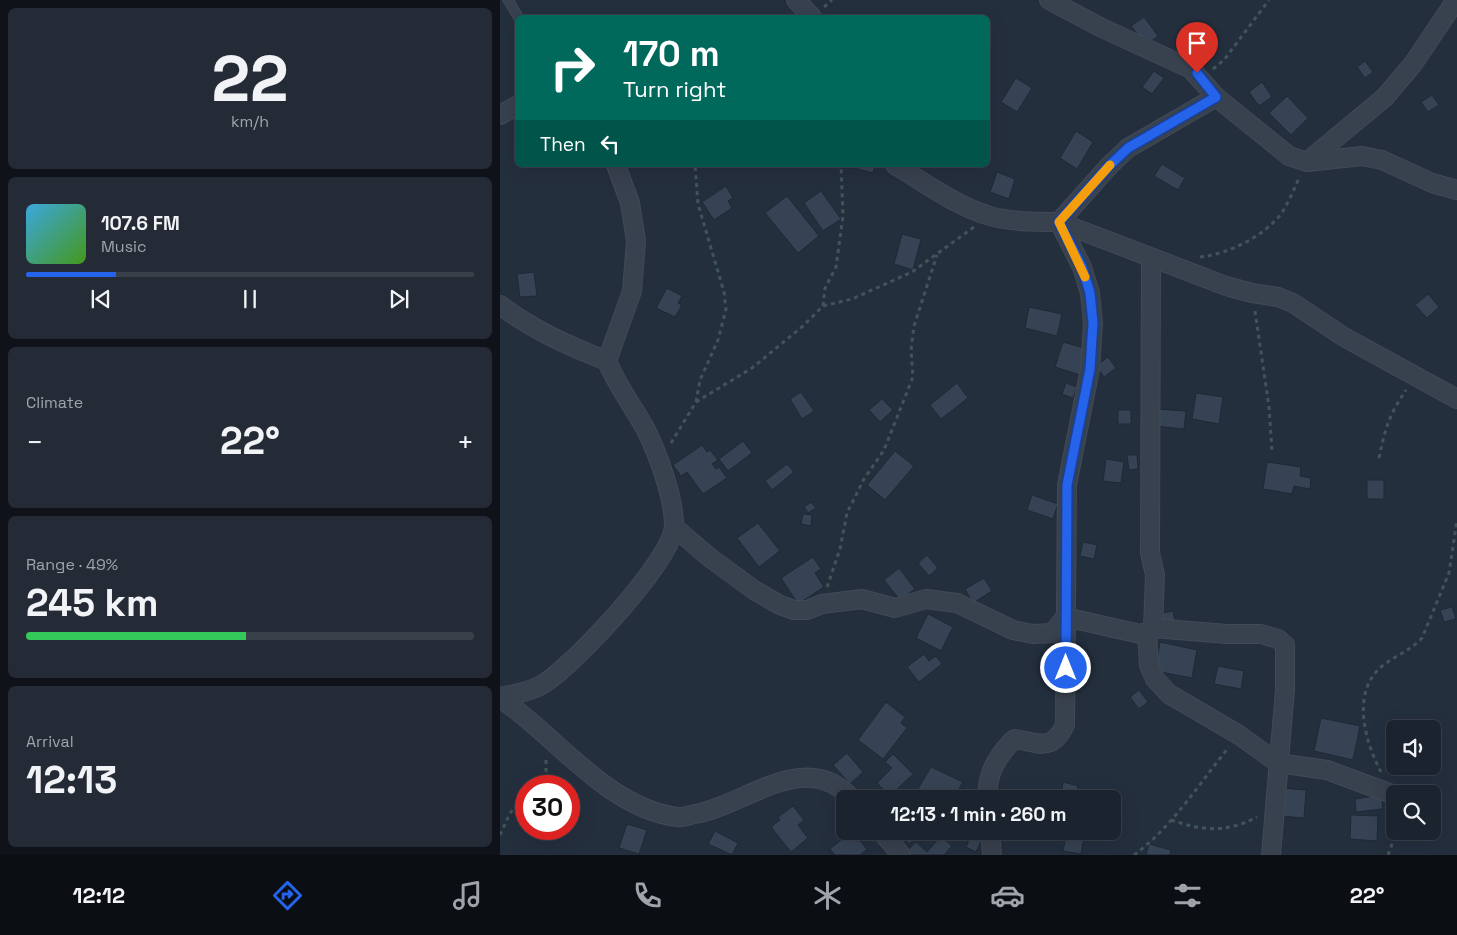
<!DOCTYPE html>
<html lang="en">
<head>
<meta charset="utf-8">
<style>
	:root { --surface:#1b232e; --page:#242b36; --text:#f1f3f6; --muted:#a0a4aa; --line:#39404a; --accent:#2563eb }
	body { margin:0; font-family:"Space Grotesk",sans-serif; background:var(--page); color:var(--text); height:100vh; display:flex; flex-direction:column; font-size:19px; white-space:nowrap }
	* { box-sizing:border-box; margin:0 }
	p { font-size:16px; color:var(--muted) }
	.icon { flex:none; width:28px; height:28px; fill:none; stroke:currentColor; stroke-width:2; stroke-linecap:round; stroke-linejoin:round }
	.map { position:relative; flex:1; overflow:hidden }
	.drawer { display:flex; flex-direction:column; gap:8px; padding:8px; background:#0f1319; width:500px }
	.drawer>* { flex:none }
	.hud { position:absolute; left:15px; top:15px; width:475px; height:152px; border-radius:8px; box-shadow:0 5px 20px #0002,0 0 0 1px var(--line); background:#00695c; color:#fff; overflow:hidden }
	.tools { position:absolute; left:886px; top:720px; display:grid; gap:10px }
	.tools a { display:grid; place-items:center; width:55px; height:55px; border-radius:8px; background:var(--surface); box-shadow:0 5px 20px #0002,0 0 0 1px var(--line); font-size:25px }
	.speed { position:absolute; left:15px; top:775px; display:flex; gap:10px; font-size:25px; font-weight:700; text-align:center }
	.speed>* { display:grid; place-content:center; width:65px; height:65px; border-radius:50%; background:var(--surface); box-shadow:0 5px 20px #0002,0 0 0 1px var(--line); line-height:1 }
	.speed .limit { border:8px solid #d22; background:#fff; color:#111 }
	.pin { position:absolute; display:grid; place-items:center; width:42px; height:42px; color:#fff; margin:-51px -21px; border-radius:50% 50% 50% 0; rotate:-45deg; box-shadow:0 0 5px #0007 }
	.pin .icon { rotate:45deg }
	.me { position:absolute; width:55px; margin:-28px; rotate:0deg; stroke-linejoin:round; filter:drop-shadow(0 0 4px #0008) }
	.turn { display:flex; align-items:center; gap:18px; height:105px; padding:0 25px; font-size:22px }
	.turn .icon { width:65px; height:65px; stroke-width:2.5 }
	.turn b { display:block; font-size:35px; line-height:42px }
	.then { display:flex; align-items:center; height:48px; padding:0 25px; background:#0003; gap:10px; font-size:19px }
	.big { font-size:38px; font-weight:800; line-height:1.1 }
	.drawer .card { flex:1; display:flex; flex-direction:column; justify-content:center; gap:8px; min-width:0; padding:0 18px; border-radius:8px; background:var(--page) }
	.drawer .dial { align-items:center; gap:0 }
	.dial b { font-size:65px; line-height:1 }
	.song { display:flex; align-items:center; gap:15px }
	.cover { width:60px; height:60px; border-radius:8px; background:linear-gradient(135deg,hsl(200 70% 55%),hsl(100 70% 35%)) }
	.played { height:5px; border-radius:2px; background:linear-gradient(90deg,var(--accent) 20%,var(--line) 20%) }
	.keys { display:flex; justify-content:space-around; direction:ltr }
	.heat { display:flex; justify-content:space-between; align-items:center; font-size:28px; direction:ltr }
	.charge { height:8px; border-radius:4px; background:linear-gradient(90deg,#34c759 49%,var(--line) 0) }
	.trip { position:absolute; left:336px; top:790px; width:285px; height:50px; border-radius:8px; background:var(--surface); box-shadow:0 5px 20px #0002,0 0 0 1px var(--line); font-weight:800; line-height:50px; text-align:center }
	.menu { display:flex; height:80px; justify-content:space-around; align-items:center; background:#0b0e12; color:var(--muted) }
	.menu .icon { width:35px; height:35px }
	.menu .on { color:var(--accent) }
	.menu b { font-size:22px; color:var(--text) }
	main { display:flex; flex:1; min-height:0 }
	.map>svg:first-child { display:block }
</style>
</head>
<body>
<main>
<section class="drawer">
<div class="card dial"><b>22</b><p>km/h</p></div>
<div class="card">
<div class="song"><i class="cover"></i><div><b>107.6 FM</b><p>Music</p></div></div>
<div class="played"></div>
<div class="keys"><svg class="icon" aria-label="previous" viewBox="0 0 24 24"><path d="M18 5L8 12l10 7zM5 5v14"/></svg><svg class="icon" aria-label="pause" viewBox="0 0 24 24"><path d="M8 5v14M16 5v14"/></svg><svg class="icon" aria-label="next" viewBox="0 0 24 24"><path d="M6 5l10 7-10 7zM19 5v14"/></svg></div>
</div>
<div class="card"><p>Climate</p>
<div class="heat"><a>−</a><b class="big">22°</b><a>+</a></div>
</div>
<div class="card"><p>Range · 49%</p><b class="big">245 km</b><div class="charge"></div></div>
<div class="card"><p>Arrival</p><b class="big">12:13</b></div>
</section>
<div class="map">
<svg width="957" height="855" viewBox="0 0 957 855">
	<rect width="100%" height="100%" fill="#242f3e"/>
	<g fill="#364354" stroke="#1f2835">
		<path d="M644,17L658,36L646,45L631,26Z"/>
		<path d="M865,61L873,72L865,78L857,67Z"/>
		<path d="M654,71L664,78L652,94L642,87Z"/>
		<path d="M516,78L532,88L517,112L501,102Z"/>
		<path d="M762,82L772,97L759,106L749,92Z"/>
		<path d="M932,95L939,105L928,112L921,102Z"/>
		<path d="M787,96L808,118L791,135L769,113Z"/>
		<path d="M576,131L593,142L577,169L560,158Z"/>
		<path d="M662,164L685,178L678,190L654,176Z"/>
		<path d="M350,165H375L373,173L350,167Z"/>
		<path d="M497,172L515,179L509,199L490,192Z"/>
		<path d="M226,186L233,198L228,201L232,208L214,220L202,202Z"/>
		<path d="M321,191L341,219L323,231L304,203Z"/>
		<path d="M287,196L319,236L298,253L265,213Z"/>
		<path d="M402,234L421,239L413,270L394,264Z"/>
		<path d="M34,272L37,296L20,297L17,274Z"/>
		<path d="M167,288L182,296L178,303L182,305L175,317L156,308Z"/>
		<path d="M928,294L939,307L927,318L915,305Z"/>
		<path d="M529,307L562,314L557,336L525,328Z"/>
		<path d="M563,342L588,349L580,375L555,367Z"/>
		<path d="M608,357L616,368L604,377L596,366Z"/>
		<path d="M457,383L468,398L441,419L430,405Z"/>
		<path d="M566,383L577,387L573,398L562,394Z"/>
		<path d="M301,392L314,411L302,419L290,399Z"/>
		<path d="M696,393L723,397L719,424L692,419Z"/>
		<path d="M382,399L393,410L380,422L369,410Z"/>
		<path d="M656,409L686,411L684,429L655,426Z"/>
		<rect x="618" y="410" width="13" height="14"/>
		<path d="M243,441L252,453L228,471L219,459Z"/>
		<path d="M202,445L207,452L210,450L218,460L212,464L216,469L219,467L227,478L203,494L187,472L181,476L173,465Z"/>
		<path d="M395,451L414,466L385,500L367,485Z"/>
		<path d="M627,455H637L638,469L629,470Z"/>
		<path d="M606,459L624,462L621,483L603,481Z"/>
		<path d="M767,462L801,467L800,476L811,478L810,489L794,486L792,494L763,489Z"/>
		<path d="M287,464L294,472L272,490L265,481Z"/>
		<rect x="867" y="480" width="17" height="19"/>
		<path d="M532,495L558,504L553,519L527,510Z"/>
		<path d="M311,502L316,508L308,513L304,507Z"/>
		<path d="M303,514L312,515L311,526L301,524Z"/>
		<path d="M258,523L280,551L259,567L237,538Z"/>
		<path d="M583,542L597,545L594,559L580,556Z"/>
		<path d="M427,555L438,568L429,576L418,563Z"/>
		<path d="M313,557L321,569L315,573L324,587L298,604L281,578Z"/>
		<path d="M399,568L415,589L400,600L384,580Z"/>
		<path d="M484,578L492,591L473,603L465,589Z"/>
		<path d="M952,607L956,619L944,622L940,610Z"/>
		<path d="M673,611L675,621L659,624L657,614Z"/>
		<path d="M428,614L453,627L441,651L416,638Z"/>
		<path d="M660,642L697,650L692,678L655,671Z"/>
		<path d="M424,654L429,661L436,656L442,664L419,682L407,667Z"/>
		<path d="M718,666L744,671L741,689L714,684Z"/>
		<path d="M639,690L648,702L639,709L630,697Z"/>
		<path d="M386,702L405,717L401,723L407,728L383,759L358,740Z"/>
		<path d="M821,718L860,726L853,760L814,751Z"/>
		<path d="M347,753L363,772L350,784L333,765Z"/>
		<path d="M393,754L413,774L390,796L377,783L392,768L385,762Z"/>
		<path d="M431,767L463,782L453,799H434L418,789Z"/>
		<path d="M563,782L578,786L575,799H561Z"/>
		<path d="M463,788L473,795L471,799H455Z"/>
		<path d="M783,788L806,790L804,818L781,816Z"/>
		<path d="M881,795L883,809L856,812L855,799Z"/>
		<path d="M293,806L304,820L298,825L308,838L291,852L271,827L280,820L278,817Z"/>
		<path d="M851,815L878,816L877,841L850,839Z"/>
		<path d="M127,824L147,830L139,854L119,848Z"/>
		<path d="M215,831L238,843L232,855L208,844Z"/>
		<path d="M352,831L367,849L360,855H335L330,849Z"/>
		<path d="M385,831H425L409,844L400,832L391,839Z"/>
		<path d="M561,831L585,832L581,854L563,851L565,841L559,840Z"/>
		<path d="M473,832L483,837L476,852L466,847Z"/>
		<path d="M441,836L452,846L444,855H411L407,851L416,842L427,852Z"/>
		<path d="M649,844L671,850L670,855H646Z"/>
	</g>
	<g fill="none" stroke-linecap="round" stroke-linejoin="round">
		<defs>
			<path id="lane" d="M8,0L19,18"/>
			<g id="street">
				<path d="M296,0L312,17"/>
				<path d="M549,0L600,27L691,69L716,97L789,156L807,162L862,156L882,160L932,183L957,190"/>
				<path d="M0,115L18,105"/>
				<path d="M808,161L885,97L913,64L956,0"/>
				<path d="M395,165C425,183 456,206 490,216C512,222 536,222 559,222L726,286L752,293L778,297L793,303L844,337L957,399"/>
				<path d="M0,305C33,330 69,346 107,361"/>
				<path d="M174,527L209,557L254,590L280,605L294,610H307L322,604L362,599L395,608L426,599L457,603L513,630L533,634L553,633L565,617"/>
				<path d="M565,617L640,634L651,631L653,628L655,575L650,553L651,258"/>
				<path d="M653,628L727,634H761L778,639L785,645V690L771,855"/>
				<path d="M647,632L649,665L655,679L669,694L739,735L778,763L827,770L892,794"/>
				<path d="M0,697C14,694 31,692 43,684C74,665 174,559 174,525C174,498 158,454 146,430C133,406 117,386 107,361L132,291L136,241L130,203L116,165"/>
				<path d="M0,698C55,735 107,808 177,817C183,818 190,815 195,814C246,805 306,747 352,799"/>
				<path d="M488,799C486,775 496,758 512,741L515,739C539,743 552,752 565,725L567,485L590,369L593,323L590,293L582,267L559,222L609,166L628,148L716,97"/>
				<path d="M381,831L401,855"/>
				<path d="M490,831L492,855"/>
			</g>
		</defs>
		<use href="#lane" stroke="#414a57" stroke-width="11"/>
		<use href="#street" stroke="#414a57" stroke-width="20"/>
		<g stroke="#3f5557" stroke-width="3" stroke-dasharray="4 4" stroke-linecap="butt">
			<path d="M324,7L332,0"/>
			<path d="M713,69L724,60L769,0"/>
			<path d="M700,257C728,254 763,237 781,214C789,202 794,189 800,176"/>
			<path d="M323,306L325,288L336,267L343,216L341,165"/>
			<path d="M755,311L769,407L772,451"/>
			<path d="M196,402L252,368L303,326L323,306L352,299L412,272L474,227"/>
			<path d="M171,443L196,402L200,380L218,340L226,309L224,292L198,204L195,165"/>
			<path d="M879,458C885,429 889,415 906,390"/>
			<path d="M327,587L340,549L347,513L364,479L384,450L413,377L411,350L414,326L437,255"/>
			<path d="M881,772C865,742 851,693 881,667C894,656 910,651 922,638L949,573L957,520"/>
			<path d="M38,786L46,771V759"/>
			<path d="M671,820C703,831 727,833 757,817"/>
			<path d="M0,835L10,813L26,795"/>
			<path d="M634,855C673,826 698,785 729,747"/>
			<path d="M888,855L897,831"/>
		</g>
		<use href="#lane" stroke="#38414e" stroke-width="9"/>
		<use href="#street" stroke="#38414e" stroke-width="18"/>
	</g>
	<g fill="none" stroke-linecap="round" stroke-linejoin="round">
		<defs>
			<path id="route" d="M566,668L567,485L590,369L593,323L590,293L582,267L559,222L609,166L628,148L716,97L697,73"/>
		</defs>
		<use href="#route" stroke="#184099" stroke-width="12"/>
		<use href="#route" stroke="#2563eb" stroke-width="9"/>
		<path stroke="#f59e0b" stroke-width="9" d="M585,277L559,222L610,165"/>
	</g>
</svg>
<div class="tools">
<a><svg class="icon" aria-label="sound" viewBox="0 0 24 24"><path d="M4 9h4l5-4v14l-5-4H4zM17 9q2 3 0 6"/></svg></a>
<a><svg class="icon" aria-label="search" viewBox="0 0 24 24"><circle cx="10" cy="10" r="6"/><path d="M15 15l6 6"/></svg></a>
</div>
<div class="speed"><div class="limit">30</div></div>
<div class="pin" style="left:697px;top:73px;background:#d93025"><svg class="icon" aria-label="arrive" viewBox="0 0 24 24"><path d="M6 21V4h12l-3 4 3 4H6"/></svg></div>
<svg class="me" style="left:566px;top:668px" viewBox="-20 -20 40 40"><circle r="17" fill="#2563eb" stroke="#fff" stroke-width="3"/><path d="M0-11L8 9 0 5-8 9z" fill="#fff"/></svg>
<div class="trip">12:13 · 1 min · 260 m</div>
<div class="hud">
<div class="turn"><svg class="icon" aria-label="right" viewBox="0 0 24 24"><path d="M7 20v-9h11M14 6l5 5-5 5"/></svg><div><b>170 m</b>Turn right</div></div>
<div class="then">Then<svg class="icon" aria-label="left" viewBox="0 0 24 24"><path d="M17 20v-9H6M10 6l-5 5 5 5"/></svg></div>
</div>
</div>
</main>
<nav class="menu">
<b>12:12</b>
<svg class="icon on" aria-label="directions" viewBox="0 0 24 24"><path d="M12 3l9 9-9 9-9-9zM9 14v-3h6M13 9l2 2-2 2"/></svg>
<svg class="icon" aria-label="music" viewBox="0 0 24 24"><path d="M9 18V5l10-2v13"/><circle cx="6" cy="18" r="3"/><circle cx="16" cy="16" r="3"/></svg>
<svg class="icon" aria-label="phone" viewBox="0 0 24 24"><path d="M5 4h4l2 5-3 2q2 4 5 5l2-3 5 2v4C11 20 4 13 5 4z"/></svg>
<svg class="icon" aria-label="climate" viewBox="0 0 24 24"><path d="M12 3v18M4 7l16 10M4 17L20 7"/></svg>
<svg class="icon" aria-label="car" viewBox="0 0 24 24"><path d="M5 17H2v-5l4-1 3-4h7l3 4 3 1v5h-3M9 17h6M6 11h13"/><circle cx="7" cy="17" r="2"/><circle cx="17" cy="17" r="2"/></svg>
<svg class="icon" aria-label="filters" viewBox="0 0 24 24"><path d="M4 7h16M4 17h16"/><circle cx="9" cy="7" r="2"/><circle cx="15" cy="17" r="2"/></svg>
<b>22°</b>
</nav>
</body>
</html>
